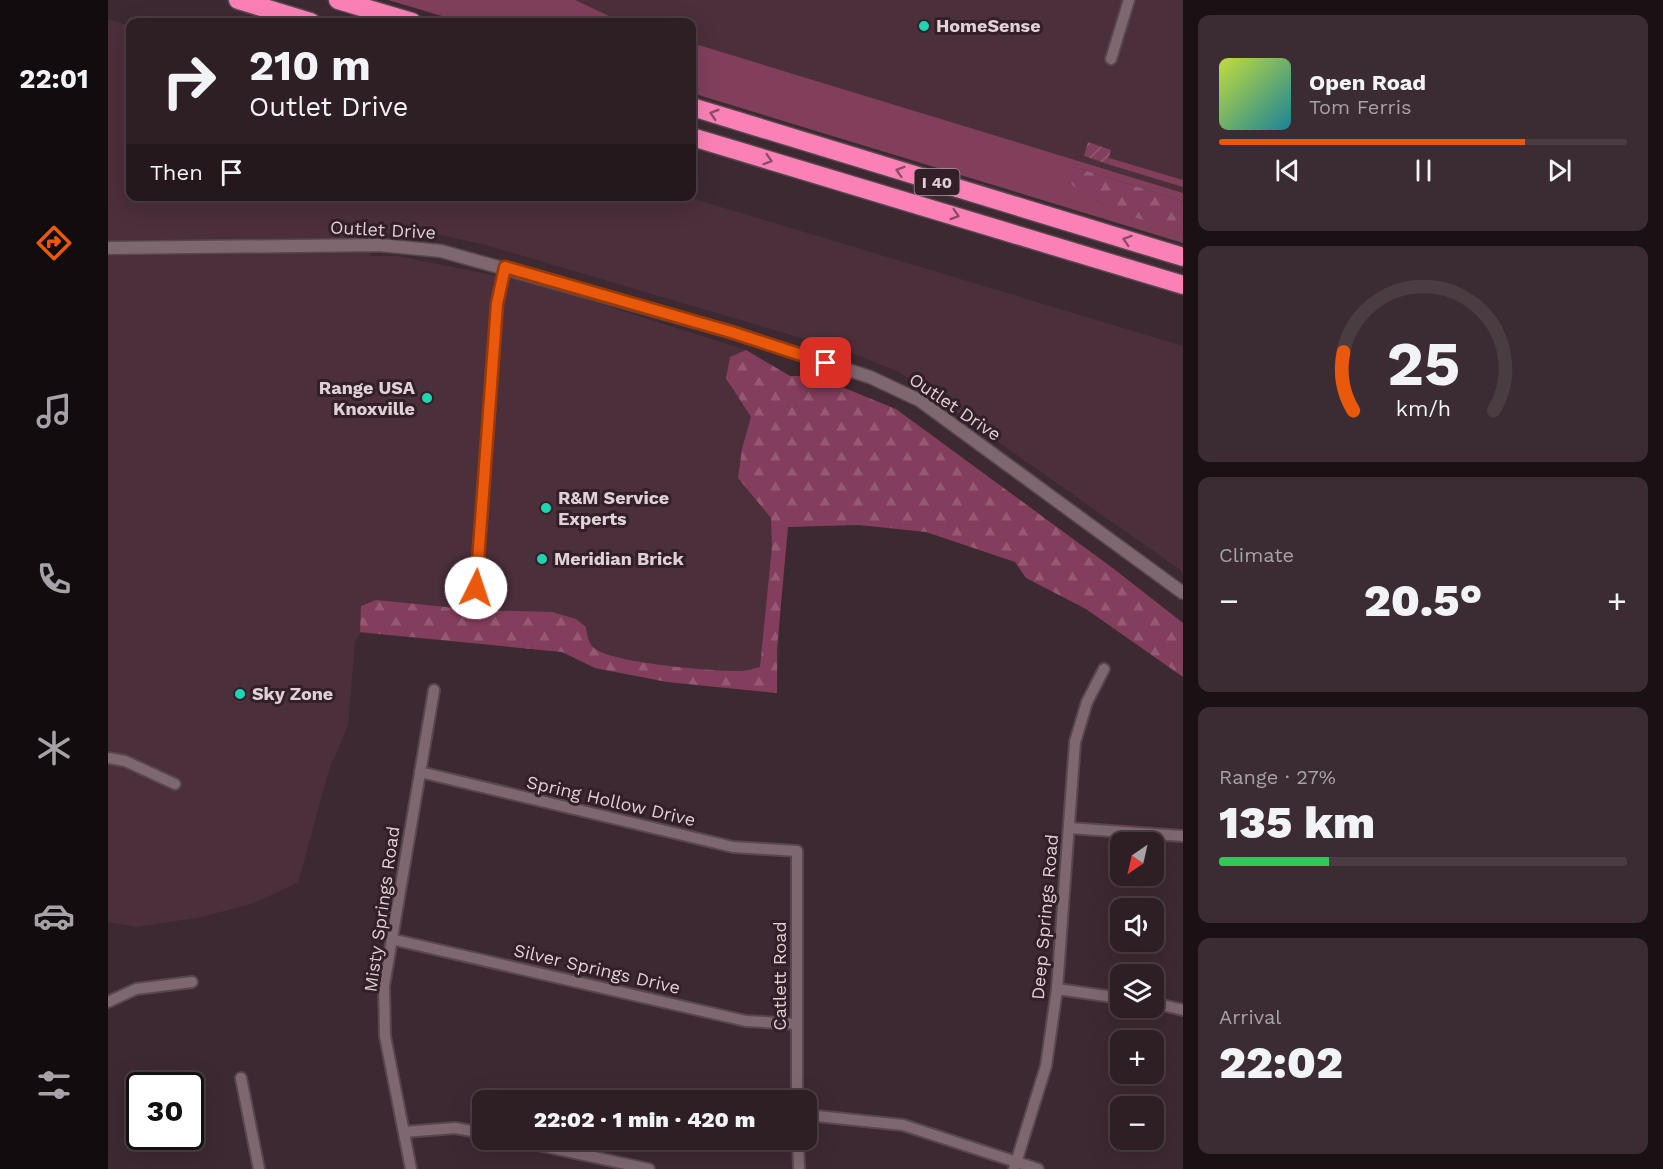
<!DOCTYPE html>
<html lang="en">
<head>
<meta charset="utf-8">
<style>
	:root { --surface:#2e1f25; --page:#3a2c32; --text:#f1f3f6; --muted:#a7a2a7; --line:#493d42; --accent:#ea580c }
	body { margin:0; font-family:"Work Sans",sans-serif; background:var(--page); color:var(--text); height:100vh; display:flex; flex-direction:column; font-size:22px; white-space:nowrap }
	* { box-sizing:border-box; margin:0 }
	p { font-size:20px; color:var(--muted) }
	.icon { flex:none; width:33px; height:33px; fill:none; stroke:currentColor; stroke-width:2; stroke-linecap:round; stroke-linejoin:round }
	.map { position:relative; flex:1; overflow:hidden }
	.drawer { display:flex; flex-direction:column; gap:15px; padding:15px; background:#191114; width:480px }
	.drawer>* { flex:none }
	.top-card { position:absolute; left:18px; top:18px; width:570px; height:183px; border-radius:12px; box-shadow:0 6px 24px #0002,0 0 0 2px var(--line); background:#2e1f25; color:var(--text); overflow:hidden }
	.needle { width:39px; rotate:214deg }
	.buttons { position:absolute; left:1002px; top:832px; display:grid; gap:12px }
	.buttons a { display:grid; place-items:center; width:54px; height:54px; border-radius:12px; background:var(--surface); box-shadow:0 6px 24px #0002,0 0 0 2px var(--line); font-size:30px }
	.speed { position:absolute; left:18px; top:1072px; display:flex; gap:12px; font-size:30px; font-weight:700; text-align:center }
	.speed>* { display:grid; place-content:center; width:78px; height:78px; border-radius:50%; background:var(--surface); box-shadow:0 6px 24px #0002,0 0 0 2px var(--line); line-height:1 }
	.speed .limit { border:3px solid #111; border-radius:9px; background:#fff; color:#111 }
	.pin { position:absolute; display:grid; place-items:center; width:51px; height:51px; color:#fff; margin:-26px; border-radius:12px; box-shadow:0 3px 9px #0006 }
	.me { position:absolute; width:66px; margin:-33px; rotate:4deg; stroke-linejoin:round; filter:drop-shadow(0 0 4px #0008) }
	.turn { display:flex; align-items:center; gap:21px; height:126px; padding:0 24px; font-size:27px }
	.turn .icon { width:78px; height:78px; stroke-width:2.5 }
	.turn b { display:block; font-size:42px; line-height:51px }
	.then { display:flex; align-items:center; height:57px; padding:0 24px; background:#0003; gap:12px; font-size:22px }
	.big { font-size:45px; font-weight:800; line-height:1.1 }
	.drawer .card { flex:1; display:flex; flex-direction:column; justify-content:center; gap:9px; min-width:0; padding:0 21px; border-radius:12px; background:var(--page) }
	.drawer .dial { align-items:center; gap:0 }
	.dial svg { height:156px; overflow:visible; fill:none; stroke:var(--line); stroke-width:7; stroke-linecap:round; text-anchor:middle }
	.dial text { fill:var(--text); stroke:none }
	.song { display:flex; align-items:center; gap:18px }
	.cover { width:72px; height:72px; border-radius:9px; background:linear-gradient(135deg,hsl(70 70% 55%),hsl(190 70% 35%)) }
	.played { height:6px; border-radius:3px; background:linear-gradient(90deg,var(--accent) 75%,var(--line) 75%) }
	.keys { display:flex; justify-content:space-around; direction:ltr }
	.heat { display:flex; justify-content:space-between; align-items:center; font-size:33px; direction:ltr }
	.charge { height:9px; border-radius:4px; background:linear-gradient(90deg,#34c759 27%,var(--line) 0) }
	.trip { position:absolute; left:364px; top:1090px; width:345px; height:60px; border-radius:12px; background:var(--surface); box-shadow:0 6px 24px #0002,0 0 0 2px var(--line); font-weight:800; line-height:60px; text-align:center }
	main { display:flex; flex:1; min-height:0 }
	.tab-bar { display:flex; flex-direction:column; width:108px; justify-content:space-around; align-items:center; background:#120c0f; color:var(--muted) }
	.tab-bar .icon { width:42px; height:42px }
	.tab-bar .active { color:var(--accent) }
	.tab-bar b { font-size:27px; color:var(--text) }
	.map>svg:first-child { display:block }
</style>
</head>
<body>
<main>
<nav class="tab-bar">
<b>22:01</b>
<svg class="icon active" aria-label="directions" viewBox="0 0 24 24"><path d="M12 3l9 9-9 9-9-9zM9 14v-3h6M13 9l2 2-2 2"/></svg>
<svg class="icon" aria-label="music" viewBox="0 0 24 24"><path d="M9 18V5l10-2v13"/><circle cx="6" cy="18" r="3"/><circle cx="16" cy="16" r="3"/></svg>
<svg class="icon" aria-label="phone" viewBox="0 0 24 24"><path d="M5 4h4l2 5-3 2q2 4 5 5l2-3 5 2v4C11 20 4 13 5 4z"/></svg>
<svg class="icon" aria-label="climate" viewBox="0 0 24 24"><path d="M12 3v18M4 7l16 10M4 17L20 7"/></svg>
<svg class="icon" aria-label="car" viewBox="0 0 24 24"><path d="M5 17H2v-5l4-1 3-4h7l3 4 3 1v5h-3M9 17h6M6 11h13"/><circle cx="7" cy="17" r="2"/><circle cx="17" cy="17" r="2"/></svg>
<svg class="icon" aria-label="filters" viewBox="0 0 24 24"><path d="M4 7h16M4 17h16"/><circle cx="9" cy="7" r="2"/><circle cx="15" cy="17" r="2"/></svg>
</nav>
<div class="map">
<svg width="1075" height="1169" viewBox="0 0 1075 1169">
	<defs>
		<pattern id="forest-firs" width="22" height="20" patternUnits="userSpaceOnUse" patternTransform="scale(1.5)"><rect width="22" height="20" fill="#843e5d"/><path d="M5 1l3.5 6h-7zM16 11l3.5 6h-7z" fill="#955973"/></pattern>
		<pattern id="garden-furrows" width="10" height="10" patternUnits="userSpaceOnUse" patternTransform="scale(1.5)"><rect width="10" height="10" fill="#813f5c"/><path d="M-1 1l2-2M0 10L10 0M9 11l2-2" fill="none" stroke="#925a72"/></pattern>
	</defs>
	<rect width="100%" height="100%" fill="#3d2931"/>
	<g fill="#4b2f3a">
		<path d="M421,0H1075V201L584,50V22H495Z"/>
		<path d="M0,19L22,26V196L580,197L1075,346V572L791,372L741,352L381,246L333,235L262,233V256H290L430,284L638,350L682,376L669,693L559,682L487,668L454,652L252,633L247,642L240,726L221,770L190,883L146,903L94,917L29,927L0,922Z"/>
	</g>
	<g fill="#813f5c">
		<path d="M280,0H467L514,22H354Z"/>
		<path d="M584,43L1075,193V201L966,167L960,182L990,201L1075,235V243L584,93Z"/>
		<path d="M1001,158L1075,180V187L999,164Z"/>
	</g>
	<g fill="url(#forest-firs)">
		<path d="M966,167L1075,201V235C1036,220 994,208 960,182V174Z"/>
		<path d="M638,350L682,376H707L788,409L1006,569L1075,623V677L978,609L918,578L907,562L818,532L751,525L680,527L669,648V693L559,682L487,668L454,652L252,632L253,606L268,600L368,610L444,612L468,619L478,627C479,634 480,643 486,648C502,663 610,672 634,671C640,671 646,668 652,667L664,546L663,518L630,478L634,449L643,417L618,378L622,357Z"/>
	</g>
	<path fill="url(#garden-furrows)" d="M980,142L1003,150L999,164L976,156Z"/>
	<g fill="none" stroke-linecap="round" stroke-linejoin="round">
		<defs>
			<g id="minor">
				<path d="M1003,59L1021,0"/>
				<path d="M368,588L389,304L397,267"/>
				<path d="M0,758L17,761L67,784"/>
				<path d="M312,772L625,847L689,851V1101"/>
				<path d="M961,828L1075,836"/>
				<path d="M283,939L638,1021L689,1024"/>
				<path d="M949,989L1012,998"/>
				<path d="M0,1002L28,989L84,982"/>
				<path d="M1046,1003L1075,1010"/>
				<path d="M133,1078L151,1169"/>
				<path d="M699,1115L795,1125L930,1169"/>
				<path d="M296,1132L347,1128L375,1133"/>
				<path d="M407,1140L541,1169"/>
				<path d="M690,1140L691,1169"/>
				<path d="M303,1169L277,1036L276,986L326,690"/>
				<path d="M906,1169L938,1066L949,989L967,742L979,702L996,669"/>
			</g>
			<path id="tertiary" d="M0,248L271,245L333,251L623,332L762,377L811,400L1075,593"/>
			<g id="motorway">
				<path d="M130,0L203,22"/>
				<path d="M230,0L304,22"/>
				<path d="M584,107L1075,257"/>
				<path d="M584,137L1075,285"/>
			</g>
		</defs>
		<use href="#minor" stroke="#58474e" stroke-width="14"/>
		<use href="#tertiary" stroke="#58474e" stroke-width="15"/>
		<use href="#motorway" stroke="#58474e" stroke-width="21"/>
		<use href="#minor" stroke="#7f6770" stroke-width="10"/>
		<use href="#tertiary" stroke="#7f6770" stroke-width="12"/>
		<use href="#motorway" stroke="#fb80b6" stroke-width="18"/>
	</g>
	<defs><path id="oneway-chevron" d="M-2-3.5L2.5 0L-2 3.5" fill="none" stroke-width="1.6" stroke-linecap="round" stroke-linejoin="round" transform="scale(1.5)"/></defs>
	<g stroke="#8d4b67">
		<use href="#oneway-chevron" transform="translate(606 114) rotate(-163)"/>
		<use href="#oneway-chevron" transform="translate(660 160) rotate(17)"/>
		<use href="#oneway-chevron" transform="translate(792 171) rotate(-163)"/>
		<use href="#oneway-chevron" transform="translate(847 215) rotate(17)"/>
		<use href="#oneway-chevron" transform="translate(1019 240) rotate(-163)"/>
	</g>
	<g fill="none" stroke-linecap="round" stroke-linejoin="round">
		<defs>
			<path id="route" d="M368,588L389,304L397,267L623,332L718,363"/>
		</defs>
		<use href="#route" stroke="#983908" stroke-width="15"/>
		<use href="#route" stroke="#ea580c" stroke-width="10"/>
	</g>
	<g fill="#1dd5b1" stroke="#331f27" stroke-width="2">
		<circle cx="816" cy="26" r="6"/>
		<circle cx="319" cy="398" r="6"/>
		<circle cx="438" cy="508" r="6"/>
		<circle cx="434" cy="559" r="6"/>
		<circle cx="132" cy="694" r="6"/>
	</g>
	<g text-anchor="middle" stroke-width="6" stroke-linejoin="round" paint-order="stroke">
		<rect fill="#331f27" stroke="#ab9ca1" stroke-width="1.5" x="806.5" y="169" width="45" height="26" rx="4.5"/>
		<g font-size="16" font-weight="bold" fill="#dfd1d5">
			<text x="829" y="188">I 40</text>
		</g>
		<g font-size="18" font-weight="bold" fill="#dfd1d5" stroke="#331f27" text-anchor="start">
			<text x="828" y="32">HomeSense</text>
			<text x="307" y="394" text-anchor="end">Range USA<tspan x="307" dy="21">Knoxville</tspan></text>
			<text x="450" y="504">R&amp;M Service<tspan x="450" dy="21">Experts</tspan></text>
			<text x="446" y="565">Meridian Brick</text>
			<text x="144" y="700">Sky Zone</text>
		</g>
		<g font-size="18" fill="#dfd1d5" stroke="#331f27">
			<text transform="translate(275 230) rotate(3)" y="6">Outlet Drive</text>
			<text transform="translate(847 407) rotate(34)" y="6">Outlet Drive</text>
			<text transform="translate(503 801) rotate(13)" y="6">Spring Hollow Drive</text>
			<text transform="translate(274 909) rotate(-82)" y="6">Misty Springs Road</text>
			<text transform="translate(937 917) rotate(-85)" y="6">Deep Springs Road</text>
			<text transform="translate(489 969) rotate(13)" y="6">Silver Springs Drive</text>
			<text transform="translate(672 976) rotate(-90)" y="6">Catlett Road</text>
		</g>
	</g>
</svg>
<div class="buttons">
<a><svg class="needle" viewBox="-14 -14 28 28"><path d="M0-13l5 13h-10z" fill="#e53935"/><path d="M0 13l5-13h-10z" fill="#a7a2a7"/></svg></a>
<a><svg class="icon" aria-label="sound" viewBox="0 0 24 24"><path d="M4 9h4l5-4v14l-5-4H4zM17 9q2 3 0 6"/></svg></a>
<a><svg class="icon" aria-label="layers" viewBox="0 0 24 24"><path d="M12 4l9 5-9 5-9-5zM3 14l9 5 9-5"/></svg></a>
<a>+</a>
<a>−</a>
</div>
<div class="speed"><div class="limit">30</div></div>
<div class="pin" style="left:718px;top:363px;background:#d93025"><svg class="icon" aria-label="arrive" viewBox="0 0 24 24"><path d="M6 21V4h12l-3 4 3 4H6"/></svg></div>
<svg class="me" style="left:368px;top:588px" viewBox="-20 -20 40 40"><circle r="19" fill="#fff"/><path d="M0-13L10 11 0 6-10 11z" fill="#ea580c"/></svg>
<div class="trip">22:02 · 1 min · 420 m</div>
<div class="top-card">
<div class="turn"><svg class="icon" aria-label="right" viewBox="0 0 24 24"><path d="M7 20v-9h11M14 6l5 5-5 5"/></svg><div><b>210 m</b>Outlet Drive</div></div>
<div class="then">Then<svg class="icon" aria-label="arrive" viewBox="0 0 24 24"><path d="M6 21V4h12l-3 4 3 4H6"/></svg></div>
</div>
</div>
<section class="drawer">
<div class="card">
<div class="song"><i class="cover"></i><div><b>Open Road</b><p>Tom Ferris</p></div></div>
<div class="played"></div>
<div class="keys"><svg class="icon" aria-label="previous" viewBox="0 0 24 24"><path d="M18 5L8 12l10 7zM5 5v14"/></svg><svg class="icon" aria-label="pause" viewBox="0 0 24 24"><path d="M8 5v14M16 5v14"/></svg><svg class="icon" aria-label="next" viewBox="0 0 24 24"><path d="M6 5l10 7-10 7zM19 5v14"/></svg></div>
</div>
<div class="card dial"><svg viewBox="0 0 100 80">
<path d="M14 69A42 42 0 1 1 86 69"/>
<path d="M14 69A42 42 0 0 1 9 39" stroke="#ea580c"/>
<text x="50" y="56" font-size="32" font-weight="700">25</text>
<text x="50" y="72" font-size="11">km/h</text>
</svg></div>
<div class="card"><p>Climate</p>
<div class="heat"><a>−</a><b class="big">20.5°</b><a>+</a></div>
</div>
<div class="card"><p>Range · 27%</p><b class="big">135 km</b><div class="charge"></div></div>
<div class="card"><p>Arrival</p><b class="big">22:02</b></div>
</section>
</main>
</body>
</html>
